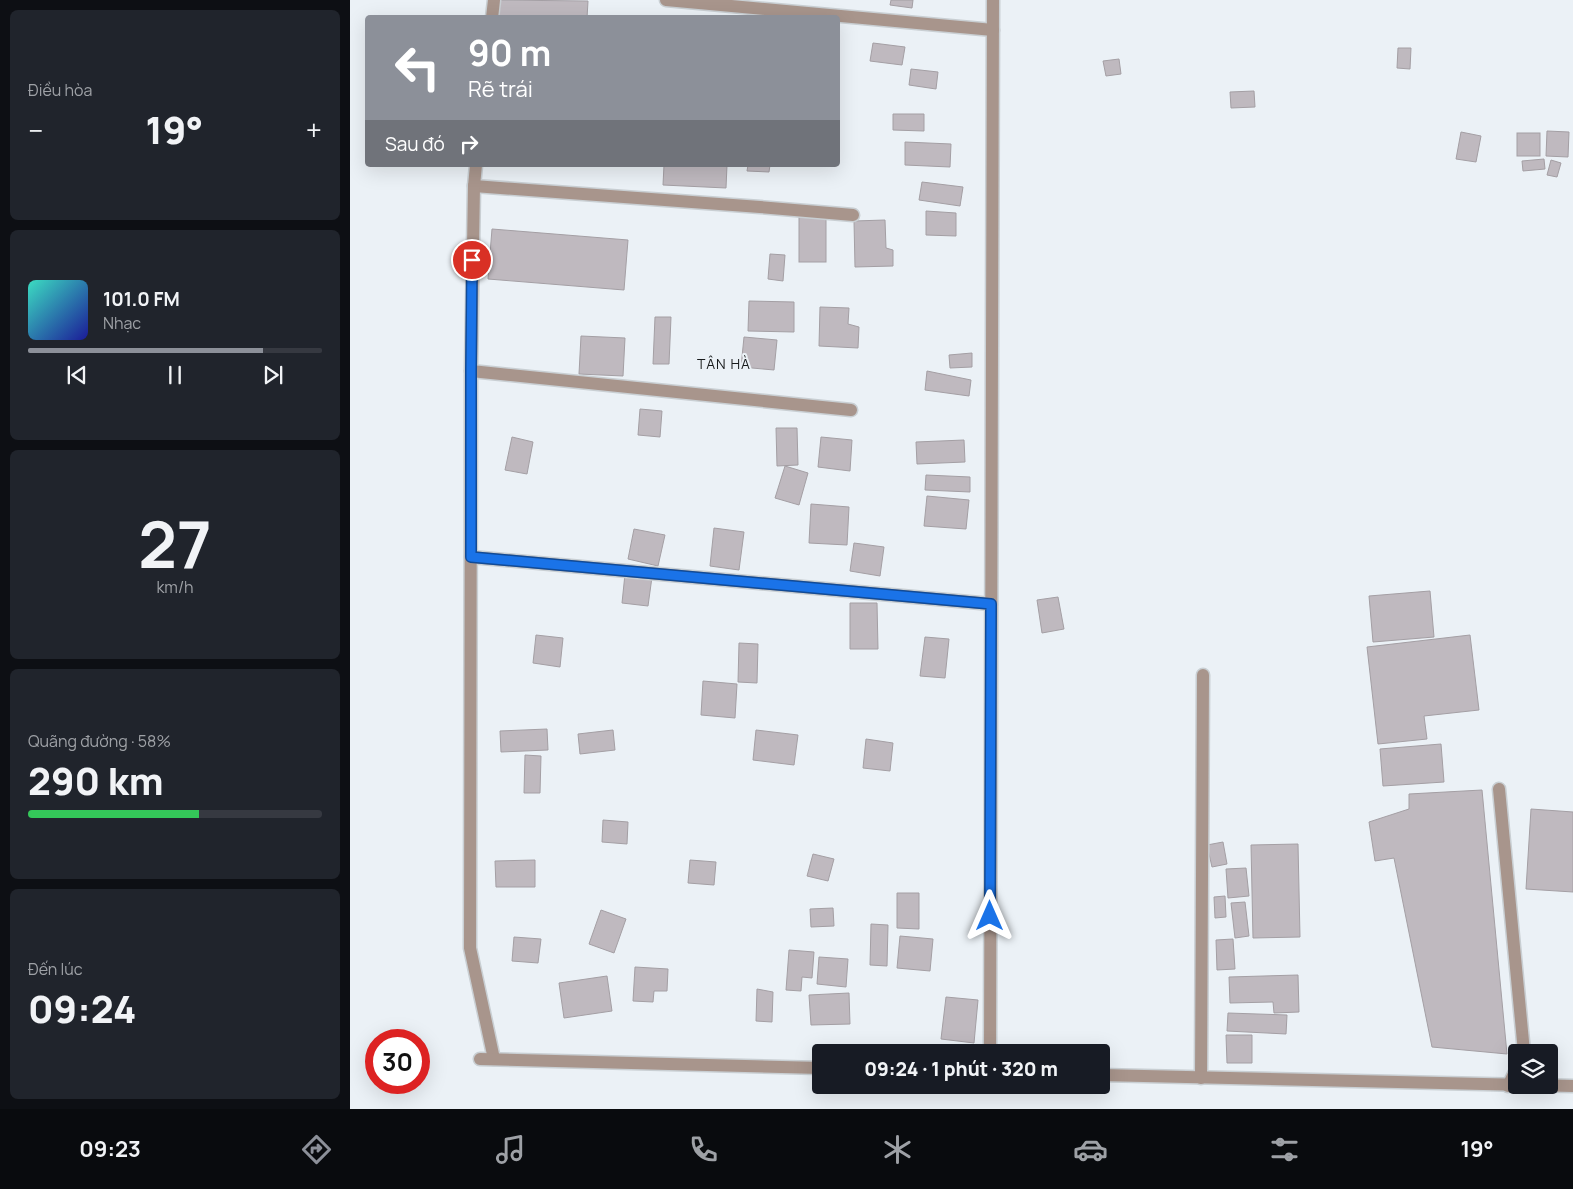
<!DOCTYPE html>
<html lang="vi">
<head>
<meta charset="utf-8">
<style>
	:root { --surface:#171b24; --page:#20242c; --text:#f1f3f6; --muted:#9ea1a6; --line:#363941; --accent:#8c9099 }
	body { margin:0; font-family:Manrope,sans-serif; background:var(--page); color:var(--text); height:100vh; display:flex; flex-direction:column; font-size:19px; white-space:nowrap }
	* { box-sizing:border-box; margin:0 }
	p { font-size:16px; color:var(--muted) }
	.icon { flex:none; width:28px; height:28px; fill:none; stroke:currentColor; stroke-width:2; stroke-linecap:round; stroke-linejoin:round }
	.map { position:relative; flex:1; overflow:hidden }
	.details { display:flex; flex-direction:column; gap:10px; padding:10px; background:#0d0f14; width:350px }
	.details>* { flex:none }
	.hud { position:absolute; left:15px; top:15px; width:475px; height:152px; border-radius:5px; box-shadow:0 5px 20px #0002; background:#8c9099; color:#fff; overflow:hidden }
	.tools { position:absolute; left:1158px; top:1044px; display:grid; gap:10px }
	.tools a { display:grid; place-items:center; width:50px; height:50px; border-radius:5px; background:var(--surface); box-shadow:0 5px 20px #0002; font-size:25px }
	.speed { position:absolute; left:15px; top:1029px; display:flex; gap:10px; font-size:25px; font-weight:700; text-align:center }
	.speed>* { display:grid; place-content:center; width:65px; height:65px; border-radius:50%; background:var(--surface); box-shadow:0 5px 20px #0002; line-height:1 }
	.speed .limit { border:8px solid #d22; background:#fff; color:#111 }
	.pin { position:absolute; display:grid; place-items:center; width:42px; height:42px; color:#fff; margin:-21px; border:2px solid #fff; border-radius:50%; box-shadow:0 1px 5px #0007 }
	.me { position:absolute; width:55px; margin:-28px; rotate:0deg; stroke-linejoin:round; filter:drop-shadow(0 0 4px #0008) }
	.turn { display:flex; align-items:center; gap:18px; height:105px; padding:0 20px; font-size:22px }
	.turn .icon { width:65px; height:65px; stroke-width:2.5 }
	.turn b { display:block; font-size:35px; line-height:42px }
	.then { display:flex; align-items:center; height:48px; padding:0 20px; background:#0003; gap:10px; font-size:19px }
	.big { font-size:38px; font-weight:800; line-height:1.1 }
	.details .tile { flex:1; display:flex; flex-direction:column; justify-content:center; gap:8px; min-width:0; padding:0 18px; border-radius:8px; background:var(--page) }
	.details .dial { align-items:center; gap:0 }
	.dial b { font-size:65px; line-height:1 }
	.song { display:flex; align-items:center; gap:15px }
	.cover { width:60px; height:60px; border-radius:8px; background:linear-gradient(135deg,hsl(170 70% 55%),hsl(240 70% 35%)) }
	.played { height:5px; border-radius:2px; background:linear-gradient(90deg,var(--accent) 80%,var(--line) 80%) }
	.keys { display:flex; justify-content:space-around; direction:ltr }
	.heat { display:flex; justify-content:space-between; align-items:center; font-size:28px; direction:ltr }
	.charge { height:8px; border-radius:4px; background:linear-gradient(90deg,#34c759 58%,var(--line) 0) }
	.trip { position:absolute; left:462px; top:1044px; width:298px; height:50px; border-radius:5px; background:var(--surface); box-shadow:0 5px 20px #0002; font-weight:800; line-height:50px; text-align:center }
	.tabs { display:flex; height:80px; justify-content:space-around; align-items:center; background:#090b0e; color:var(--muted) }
	.tabs .icon { width:35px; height:35px }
	.tabs .current { color:var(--accent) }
	.tabs b { font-size:22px; color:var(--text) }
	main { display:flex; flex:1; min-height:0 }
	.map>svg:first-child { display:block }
</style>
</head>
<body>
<main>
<section class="details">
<div class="tile"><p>Điều hòa</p>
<div class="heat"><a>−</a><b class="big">19°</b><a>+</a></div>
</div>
<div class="tile">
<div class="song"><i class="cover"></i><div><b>101.0 FM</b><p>Nhạc</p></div></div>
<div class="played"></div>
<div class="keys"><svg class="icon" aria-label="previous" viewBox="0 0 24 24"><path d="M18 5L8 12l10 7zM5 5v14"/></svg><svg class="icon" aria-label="pause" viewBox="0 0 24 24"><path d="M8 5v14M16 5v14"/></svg><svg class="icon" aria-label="next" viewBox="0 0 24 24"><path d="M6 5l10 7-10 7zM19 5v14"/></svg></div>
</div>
<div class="tile dial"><b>27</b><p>km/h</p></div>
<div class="tile"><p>Quãng đường · 58%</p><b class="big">290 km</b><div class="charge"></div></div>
<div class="tile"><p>Đến lúc</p><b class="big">09:24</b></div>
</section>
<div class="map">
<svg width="1223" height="1109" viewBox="0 0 1223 1109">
	<rect width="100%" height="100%" fill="#ebf1f6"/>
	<g fill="#bfb9bf" stroke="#a49fa4">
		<path d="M145,0L238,1L237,18H144Z"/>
		<path d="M541,0H563L562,8L540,5Z"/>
		<path d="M523,43L555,47L552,65L520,61Z"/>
		<path d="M1048,48H1061L1060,69L1047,68Z"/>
		<path d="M769,59L771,74L756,76L753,61Z"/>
		<path d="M561,69L588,72L586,89L559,85Z"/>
		<path d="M904,91L905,107L881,108L880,92Z"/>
		<path d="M543,114H574V131L543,130Z"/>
		<path d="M1197,131L1219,132L1218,157L1196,156Z"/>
		<path d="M1111,132L1131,136L1126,162L1106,159Z"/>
		<rect x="1167" y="133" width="23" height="23"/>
		<path d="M555,142L601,144L600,167L555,165Z"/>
		<path d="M1194,159L1195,169L1173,171L1172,161Z"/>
		<path d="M1201,160L1211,163L1207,177L1197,175Z"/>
		<path d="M314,165H377L376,188L313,185Z"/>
		<path d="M398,165H420L419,172L397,171Z"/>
		<path d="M572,182L613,187L610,206L569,200Z"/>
		<path d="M576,211L606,213V236L576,235Z"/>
		<rect x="449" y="217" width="27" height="45"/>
		<path d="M535,220L536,248L543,250V266L505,267L504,221Z"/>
		<path d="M142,229L278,240L274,290L138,279Z"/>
		<path d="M420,254L435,255L433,281L418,279Z"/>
		<path d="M399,301L444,302V332L398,331Z"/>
		<path d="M470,307L499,308L498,324L509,327L508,348L469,346Z"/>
		<path d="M305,317H321L319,364H303Z"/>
		<path d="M231,336L275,338L273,376L229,374Z"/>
		<path d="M394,337L427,340L424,370L391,367Z"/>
		<path d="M622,353V367L600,368L599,355Z"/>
		<path d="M577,371L621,380L619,396L575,390Z"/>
		<path d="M290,409L312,411L310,437L288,435Z"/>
		<path d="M426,428H447L448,465L427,466Z"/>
		<path d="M162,437L183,442L177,474L155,470Z"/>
		<path d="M471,437L502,440L500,471L468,467Z"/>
		<path d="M614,440L615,462L567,464L566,442Z"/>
		<path d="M435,466L458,473L449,505L425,498Z"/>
		<path d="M576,475L620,477V492L575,490Z"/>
		<path d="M577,496L619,500L616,529L574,526Z"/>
		<path d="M461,504L499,507L497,545L459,543Z"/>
		<path d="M364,528L394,532L389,570L360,566Z"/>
		<path d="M284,529L315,535L308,566L278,559Z"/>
		<path d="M504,543L534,547L530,576L500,571Z"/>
		<path d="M275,574L302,577L298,606L272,603Z"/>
		<path d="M1080,591L1084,637L1023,642L1019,596Z"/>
		<path d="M708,597L714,629L692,633L687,600Z"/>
		<path d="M500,603H527L528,649H500Z"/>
		<path d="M186,635L213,638L210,667L183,663Z"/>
		<path d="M1120,635L1129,710L1074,716L1077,739L1028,744L1017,647Z"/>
		<path d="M575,637L599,639L595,678L570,676Z"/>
		<path d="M389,643L408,644L407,683L388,682Z"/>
		<path d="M353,681L387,684L385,718L351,715Z"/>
		<path d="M197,729L198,750L151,752L150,731Z"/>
		<path d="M263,730L265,750L230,754L228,734Z"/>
		<path d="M406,730L448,735L444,765L403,760Z"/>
		<path d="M516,739L543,743L540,771L513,768Z"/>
		<path d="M1091,744L1094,782L1033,786L1030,749Z"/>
		<path d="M175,755L191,756L190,793H174Z"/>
		<path d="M1132,790L1157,1054L1082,1047L1044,858L1025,861L1019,822L1059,809V794Z"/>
		<path d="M1181,809L1223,812V892L1176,889Z"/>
		<path d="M253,820L278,822L277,844L252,842Z"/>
		<path d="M873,842L877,864L862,867L857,845Z"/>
		<path d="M948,844L950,937L903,938L901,845Z"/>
		<path d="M463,854L484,859L478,881L457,876Z"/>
		<path d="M185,860V887H146L145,861Z"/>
		<path d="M340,860L366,862L364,885L338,883Z"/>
		<path d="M896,868L899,896L878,898L876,869Z"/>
		<path d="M547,893H569V929L547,928Z"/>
		<path d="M875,896L876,917L865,918L864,897Z"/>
		<path d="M895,902L899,936L885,938L881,903Z"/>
		<path d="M483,908L484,926L461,927L460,909Z"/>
		<path d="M251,910L276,919L264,953L239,944Z"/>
		<path d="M521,924L538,925L537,966L520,965Z"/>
		<path d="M550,936L583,939L580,971L547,968Z"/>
		<path d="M164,937L191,939L188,963L162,961Z"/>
		<path d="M883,939L885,969L867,970L866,940Z"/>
		<path d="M439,950L464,952L462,978L452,977L451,991L436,990Z"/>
		<path d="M469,957L498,959L496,987L467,984Z"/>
		<path d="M285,967L318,969L317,991H304L303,1002L283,1001Z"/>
		<path d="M948,975L949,1012L924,1013L923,1002L880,1003L879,977Z"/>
		<path d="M257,976L262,1011L214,1018L209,983Z"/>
		<path d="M407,989L423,992L422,1022L406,1021Z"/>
		<path d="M499,993L500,1024L461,1025L459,995Z"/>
		<path d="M596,997L628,1000L624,1043L591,1039Z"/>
		<path d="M878,1013L937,1015L936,1034L877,1031Z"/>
		<path d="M876,1035H902V1063H877Z"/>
	</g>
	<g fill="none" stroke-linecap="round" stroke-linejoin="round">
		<defs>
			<g id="service">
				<path d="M316,0L643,30"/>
				<path d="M124,186L410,207L503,215"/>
				<path d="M121,371L501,410"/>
				<path d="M121,557L641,604"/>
				<path d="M851,1078L853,675"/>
			</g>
			<g id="minor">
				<path d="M142,18L144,0"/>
				<path d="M126,165L124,186L121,371L120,948L144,1059"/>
				<path d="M1149,789L1174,1052"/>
				<path d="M640,1052L643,0"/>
				<path d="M130,1059L471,1068"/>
				<path d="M751,1075L1223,1086"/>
				<path d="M1158,1086L1166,1070"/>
			</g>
		</defs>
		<use href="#service" stroke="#c9cfd3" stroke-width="15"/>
		<use href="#minor" stroke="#c9cfd3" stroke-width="15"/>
		<use href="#service" stroke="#a8958c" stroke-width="12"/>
		<use href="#minor" stroke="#a8958c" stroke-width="12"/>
	</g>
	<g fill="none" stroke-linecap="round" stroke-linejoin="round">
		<defs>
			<path id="route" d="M122,260L121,371V557L641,604L640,916"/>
		</defs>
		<use href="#route" stroke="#114b97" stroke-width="12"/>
		<use href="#route" stroke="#1a73e8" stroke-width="9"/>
	</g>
	<g text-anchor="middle" stroke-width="4" stroke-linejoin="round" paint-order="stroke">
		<g font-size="14" letter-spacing="1" fill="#181b1c" stroke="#ebf1f6">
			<text x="374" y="369">TÂN HÀ</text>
		</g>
	</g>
</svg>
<div class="tools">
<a><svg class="icon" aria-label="layers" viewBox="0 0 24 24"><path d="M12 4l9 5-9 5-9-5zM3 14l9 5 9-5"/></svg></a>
</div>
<div class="speed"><div class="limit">30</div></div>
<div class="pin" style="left:122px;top:260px;background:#d93025"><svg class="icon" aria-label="arrive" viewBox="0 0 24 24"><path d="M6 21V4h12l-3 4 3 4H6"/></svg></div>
<svg class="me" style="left:640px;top:916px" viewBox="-20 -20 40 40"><path d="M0-17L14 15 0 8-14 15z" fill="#1a73e8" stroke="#fff" stroke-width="4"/></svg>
<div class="trip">09:24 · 1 phút · 320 m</div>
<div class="hud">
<div class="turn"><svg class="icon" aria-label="left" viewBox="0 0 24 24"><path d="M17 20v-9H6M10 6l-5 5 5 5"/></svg><div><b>90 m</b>Rẽ trái</div></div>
<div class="then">Sau đó<svg class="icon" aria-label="right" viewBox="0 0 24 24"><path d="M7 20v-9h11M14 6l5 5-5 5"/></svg></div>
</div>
</div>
</main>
<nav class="tabs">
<b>09:23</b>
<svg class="icon current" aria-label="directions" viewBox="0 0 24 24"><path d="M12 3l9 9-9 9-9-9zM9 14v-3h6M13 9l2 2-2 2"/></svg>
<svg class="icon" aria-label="music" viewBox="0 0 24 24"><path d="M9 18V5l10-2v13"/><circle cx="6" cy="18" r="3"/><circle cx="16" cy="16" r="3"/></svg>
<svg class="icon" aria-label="phone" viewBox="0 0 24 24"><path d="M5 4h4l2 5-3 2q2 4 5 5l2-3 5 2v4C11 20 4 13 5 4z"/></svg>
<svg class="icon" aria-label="climate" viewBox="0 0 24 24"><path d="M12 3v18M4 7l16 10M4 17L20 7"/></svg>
<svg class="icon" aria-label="car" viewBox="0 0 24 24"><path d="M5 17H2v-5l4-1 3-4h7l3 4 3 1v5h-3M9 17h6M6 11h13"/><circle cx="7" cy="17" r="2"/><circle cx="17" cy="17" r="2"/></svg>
<svg class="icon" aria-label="filters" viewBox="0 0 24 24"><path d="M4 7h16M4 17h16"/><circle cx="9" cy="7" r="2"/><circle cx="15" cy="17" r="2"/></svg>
<b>19°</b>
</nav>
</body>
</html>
